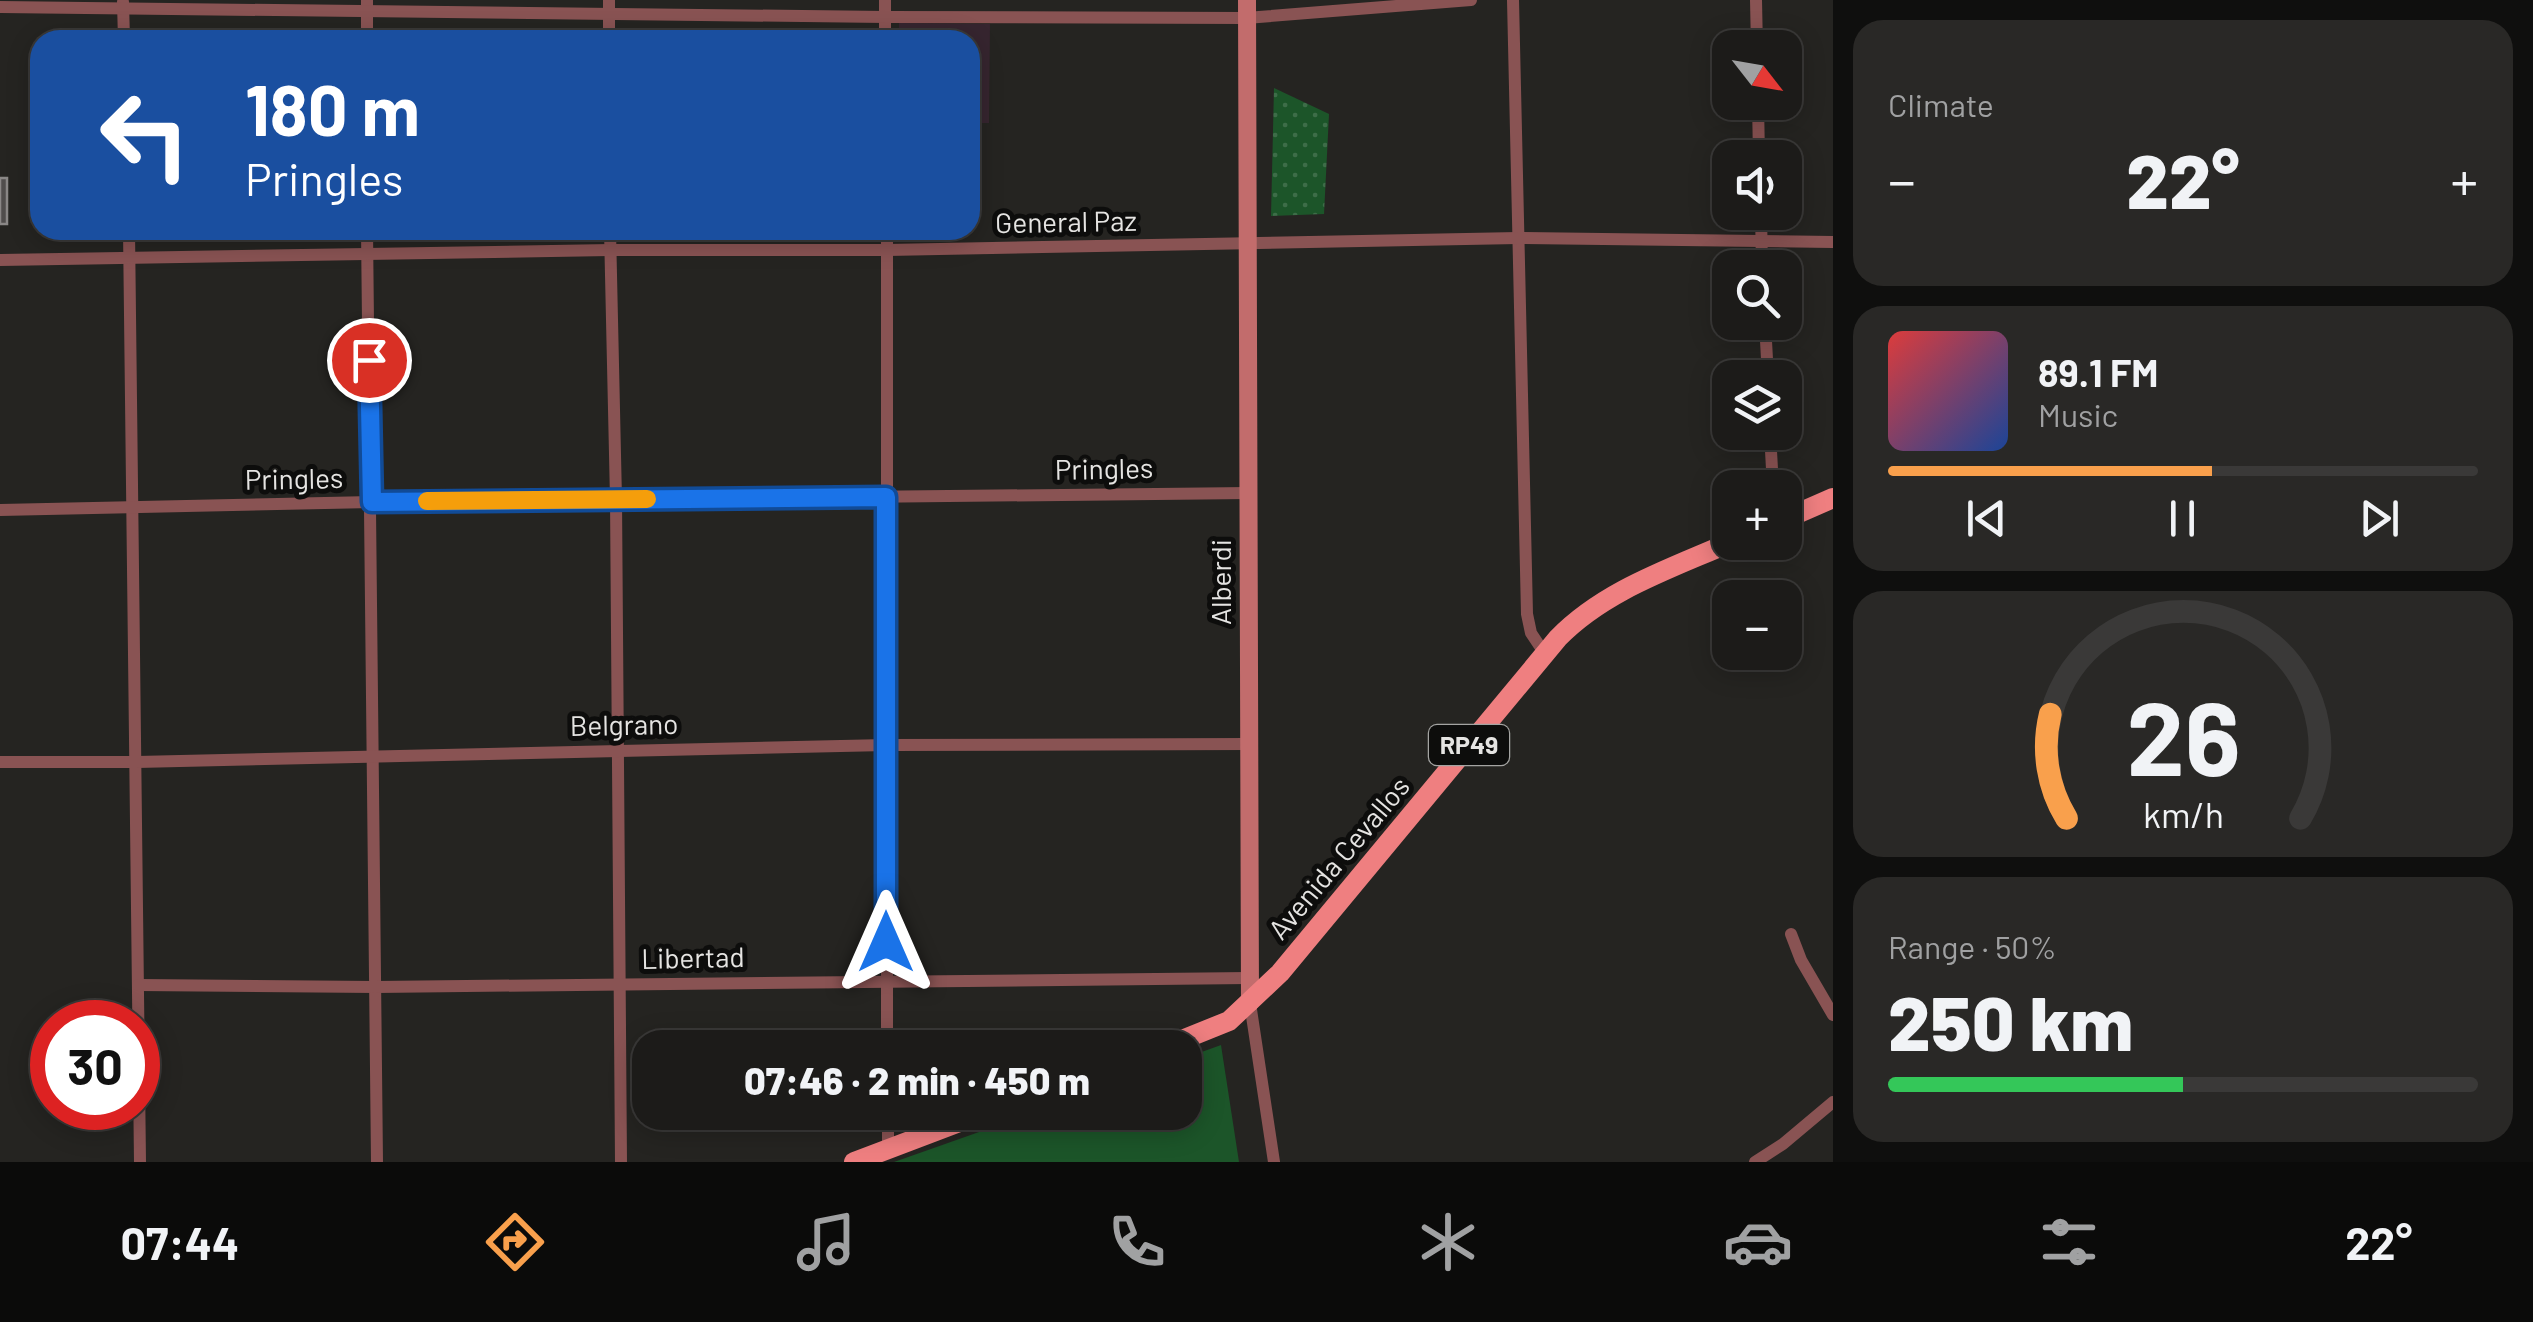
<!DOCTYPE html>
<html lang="en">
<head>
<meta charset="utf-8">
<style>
	:root { --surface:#1c1b19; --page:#292826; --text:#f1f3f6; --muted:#a0a1a2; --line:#3a3938; --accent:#f9a04c }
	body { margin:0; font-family:Barlow,sans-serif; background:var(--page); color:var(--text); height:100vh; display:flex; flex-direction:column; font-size:38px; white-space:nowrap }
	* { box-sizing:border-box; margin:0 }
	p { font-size:32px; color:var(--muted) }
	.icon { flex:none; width:55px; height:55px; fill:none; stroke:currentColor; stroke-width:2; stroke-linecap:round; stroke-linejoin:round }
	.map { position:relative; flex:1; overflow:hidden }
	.side { display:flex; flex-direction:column; gap:20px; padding:20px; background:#0f0f0e; width:700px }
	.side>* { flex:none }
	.top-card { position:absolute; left:30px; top:30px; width:950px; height:210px; border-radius:30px; box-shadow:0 5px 25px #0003,0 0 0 2px var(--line); background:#1a4fa0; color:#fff; overflow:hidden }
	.needle { width:65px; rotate:121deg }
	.controls { position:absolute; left:1712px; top:30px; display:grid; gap:20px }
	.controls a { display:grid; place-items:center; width:90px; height:90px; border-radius:20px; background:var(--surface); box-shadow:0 5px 25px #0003,0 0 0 2px var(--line); font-size:50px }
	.speed { position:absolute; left:30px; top:1000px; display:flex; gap:20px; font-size:50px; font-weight:700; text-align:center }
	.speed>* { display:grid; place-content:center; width:130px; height:130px; border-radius:50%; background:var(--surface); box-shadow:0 5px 25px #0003,0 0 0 2px var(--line); line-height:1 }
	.speed .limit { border:15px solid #d22; background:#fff; color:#111 }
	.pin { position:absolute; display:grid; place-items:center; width:85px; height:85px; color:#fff; margin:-42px; border:5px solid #fff; border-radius:50%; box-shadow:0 2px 10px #0007 }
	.me { position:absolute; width:110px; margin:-55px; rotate:0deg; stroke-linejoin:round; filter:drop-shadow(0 0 8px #0008) }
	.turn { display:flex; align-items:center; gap:35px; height:210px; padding:0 50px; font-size:45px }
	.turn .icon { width:130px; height:130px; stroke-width:2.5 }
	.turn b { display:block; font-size:70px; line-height:85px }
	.big { font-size:75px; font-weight:800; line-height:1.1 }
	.side .widget { flex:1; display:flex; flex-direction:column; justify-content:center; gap:15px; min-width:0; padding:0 35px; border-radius:30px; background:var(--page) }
	.side .dial { align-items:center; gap:0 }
	.dial svg { height:260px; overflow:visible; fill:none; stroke:var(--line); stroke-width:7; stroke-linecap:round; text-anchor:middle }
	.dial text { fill:var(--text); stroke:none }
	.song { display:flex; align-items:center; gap:30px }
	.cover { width:120px; height:120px; border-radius:15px; background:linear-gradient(135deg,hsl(0 70% 55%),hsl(220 70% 35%)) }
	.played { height:10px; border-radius:5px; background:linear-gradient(90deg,var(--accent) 55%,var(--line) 55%) }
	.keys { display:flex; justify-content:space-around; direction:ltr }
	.heat { display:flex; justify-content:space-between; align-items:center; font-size:55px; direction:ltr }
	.charge { height:15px; border-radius:8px; background:linear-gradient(90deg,#34c759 50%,var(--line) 0) }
	.trip { position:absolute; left:632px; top:1030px; width:570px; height:100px; border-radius:30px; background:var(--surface); box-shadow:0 5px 25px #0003,0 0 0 2px var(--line); font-weight:800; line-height:100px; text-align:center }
	.menu { display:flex; height:160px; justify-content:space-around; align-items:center; background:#0b0b0a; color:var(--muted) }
	.menu .icon { width:70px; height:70px }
	.menu .current { color:var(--accent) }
	.menu b { font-size:45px; color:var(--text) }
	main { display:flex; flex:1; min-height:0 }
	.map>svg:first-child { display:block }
</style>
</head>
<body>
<main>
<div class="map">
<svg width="1833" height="1162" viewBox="0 0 1833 1162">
	<defs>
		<pattern id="grass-dots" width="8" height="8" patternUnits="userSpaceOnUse" patternTransform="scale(2.5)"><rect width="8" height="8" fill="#1c5529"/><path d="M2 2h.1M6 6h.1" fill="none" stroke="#3d6d48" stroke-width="1.8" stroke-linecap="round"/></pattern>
	</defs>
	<rect width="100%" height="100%" fill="#252421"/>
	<path fill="#36252f" d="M899,23L990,24L989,123H970V40H899Z"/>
	<path fill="url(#grass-dots)" d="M1274,88L1329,114L1324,214L1271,216Z"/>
	<path fill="#1c5529" d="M1221,1045L1239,1162H894L1033,1113L1185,1112V1058Z"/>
	<rect fill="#504d4c" stroke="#8a8786" stroke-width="2.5" x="0" y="178" width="7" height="46"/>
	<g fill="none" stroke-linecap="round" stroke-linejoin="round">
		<g stroke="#895353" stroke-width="12">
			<path d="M367,0V40"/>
			<path d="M609,0V40"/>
			<path d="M885,0V40"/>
			<path d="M1513,0L1527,614L1531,633L1545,654"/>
			<path d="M1756,0L1757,48"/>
			<path d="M123,2L124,40"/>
			<path d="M0,7L885,17L1246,18L1471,0"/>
			<path d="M1758,102L1759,158"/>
			<path d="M1761,212L1762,268"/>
			<path d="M129,230L140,1162"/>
			<path d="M367,230L377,1162"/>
			<path d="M610,230L616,499L621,1162"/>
			<path d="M0,260L610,250H887L1518,238L1833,242"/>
			<path d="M1765,322L1768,378"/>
			<path d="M1770,432L1773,488"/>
			<path d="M0,510L372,502L1249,493"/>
			<path d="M0,762H137L886,745L1249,744"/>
			<path d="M1791,934L1801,960L1833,1015"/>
			<path d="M138,985L376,987L1249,978"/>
			<path d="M1250,1003L1274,1162"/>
			<path d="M887,1048V230"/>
			<path d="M888,1112V1150"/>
			<path d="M1755,1162L1783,1144L1833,1102"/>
		</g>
		<path stroke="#c26c6c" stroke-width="18" d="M1247,0L1250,1003"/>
		<g stroke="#ef7f80" stroke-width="20">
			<path d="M1785,519L1833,498"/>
			<path d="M1162,1048L1229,1021L1280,973L1558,638C1605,590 1670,569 1731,542"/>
			<path d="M854,1162L986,1112"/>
		</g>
	</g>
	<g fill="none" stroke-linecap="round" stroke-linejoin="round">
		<defs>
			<path id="route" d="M369,360L372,502L886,497V942"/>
		</defs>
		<use href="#route" stroke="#114b97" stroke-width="25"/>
		<use href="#route" stroke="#1a73e8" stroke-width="18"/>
		<path stroke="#f59e0b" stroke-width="18" d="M427,501L647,499"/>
	</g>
	<g text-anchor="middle" stroke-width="10" stroke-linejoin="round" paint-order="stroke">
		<rect fill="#0d0d0c" stroke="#a4a4a2" stroke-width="2.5" x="1429" y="725" width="80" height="40" rx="8"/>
		<g font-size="25" font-weight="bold" fill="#e5e4e2">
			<text x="1469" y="754">RP49</text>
		</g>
		<g font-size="28" fill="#e5e4e2" stroke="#0d0d0c">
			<text transform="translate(1066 222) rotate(-1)" y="10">General Paz</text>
			<text transform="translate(1104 469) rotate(-1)" y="10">Pringles</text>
			<text transform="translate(294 479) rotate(-1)" y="10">Pringles</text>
			<text transform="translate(1221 582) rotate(-90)" y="10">Alberdi</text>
			<text transform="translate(624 725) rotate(-1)" y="10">Belgrano</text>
			<text transform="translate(1339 858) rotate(-50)" y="10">Avenida Cevallos</text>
			<text transform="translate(693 958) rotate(-1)" y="10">Libertad</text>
		</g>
	</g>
</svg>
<div class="controls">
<a><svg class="needle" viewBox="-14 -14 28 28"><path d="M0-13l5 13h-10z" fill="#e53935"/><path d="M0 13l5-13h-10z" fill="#a0a1a2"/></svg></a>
<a><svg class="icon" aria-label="sound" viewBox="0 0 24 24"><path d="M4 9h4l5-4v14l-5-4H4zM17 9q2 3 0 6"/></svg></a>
<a><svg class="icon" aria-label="search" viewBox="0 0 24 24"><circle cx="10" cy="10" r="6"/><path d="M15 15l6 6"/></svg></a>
<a><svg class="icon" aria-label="layers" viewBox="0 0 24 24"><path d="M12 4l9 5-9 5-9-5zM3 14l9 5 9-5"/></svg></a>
<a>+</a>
<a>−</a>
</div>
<div class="speed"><div class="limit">30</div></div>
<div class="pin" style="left:369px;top:360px;background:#d93025"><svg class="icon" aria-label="arrive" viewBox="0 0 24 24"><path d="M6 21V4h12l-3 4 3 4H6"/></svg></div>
<svg class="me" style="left:886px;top:942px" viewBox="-20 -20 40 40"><path d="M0-17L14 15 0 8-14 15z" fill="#1a73e8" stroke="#fff" stroke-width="4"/></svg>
<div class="trip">07:46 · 2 min · 450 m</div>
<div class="top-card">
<div class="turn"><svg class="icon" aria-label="left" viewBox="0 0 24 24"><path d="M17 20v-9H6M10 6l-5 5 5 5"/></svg><div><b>180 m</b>Pringles</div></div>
</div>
</div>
<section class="side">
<div class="widget"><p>Climate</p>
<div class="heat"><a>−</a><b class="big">22°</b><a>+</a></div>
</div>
<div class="widget">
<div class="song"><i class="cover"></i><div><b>89.1 FM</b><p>Music</p></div></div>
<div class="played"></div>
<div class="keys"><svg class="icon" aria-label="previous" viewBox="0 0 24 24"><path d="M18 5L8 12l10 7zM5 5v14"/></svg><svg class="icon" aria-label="pause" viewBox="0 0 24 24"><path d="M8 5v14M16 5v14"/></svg><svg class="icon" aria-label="next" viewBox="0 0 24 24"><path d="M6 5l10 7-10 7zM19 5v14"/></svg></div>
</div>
<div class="widget dial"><svg viewBox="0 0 100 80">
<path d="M14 69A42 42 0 1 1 86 69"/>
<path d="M14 69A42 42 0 0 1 9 37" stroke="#f9a04c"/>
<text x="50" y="56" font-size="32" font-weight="700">26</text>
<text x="50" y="72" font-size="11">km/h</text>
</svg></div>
<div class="widget"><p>Range · 50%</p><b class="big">250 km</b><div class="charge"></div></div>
</section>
</main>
<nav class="menu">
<b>07:44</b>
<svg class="icon current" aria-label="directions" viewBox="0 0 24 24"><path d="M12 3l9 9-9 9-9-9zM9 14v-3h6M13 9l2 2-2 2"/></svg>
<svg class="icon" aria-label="music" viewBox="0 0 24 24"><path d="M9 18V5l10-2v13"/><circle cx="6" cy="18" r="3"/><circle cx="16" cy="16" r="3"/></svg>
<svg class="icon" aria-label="phone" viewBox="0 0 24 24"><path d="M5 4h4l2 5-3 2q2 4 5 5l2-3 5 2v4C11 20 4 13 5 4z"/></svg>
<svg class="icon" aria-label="climate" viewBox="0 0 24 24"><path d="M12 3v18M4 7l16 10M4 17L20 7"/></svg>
<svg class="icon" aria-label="car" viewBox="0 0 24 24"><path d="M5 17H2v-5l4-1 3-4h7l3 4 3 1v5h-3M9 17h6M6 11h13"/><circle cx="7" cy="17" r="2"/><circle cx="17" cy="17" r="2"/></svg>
<svg class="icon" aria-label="filters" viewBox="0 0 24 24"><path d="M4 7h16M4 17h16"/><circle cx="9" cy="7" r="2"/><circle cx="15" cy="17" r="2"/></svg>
<b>22°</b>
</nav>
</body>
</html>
